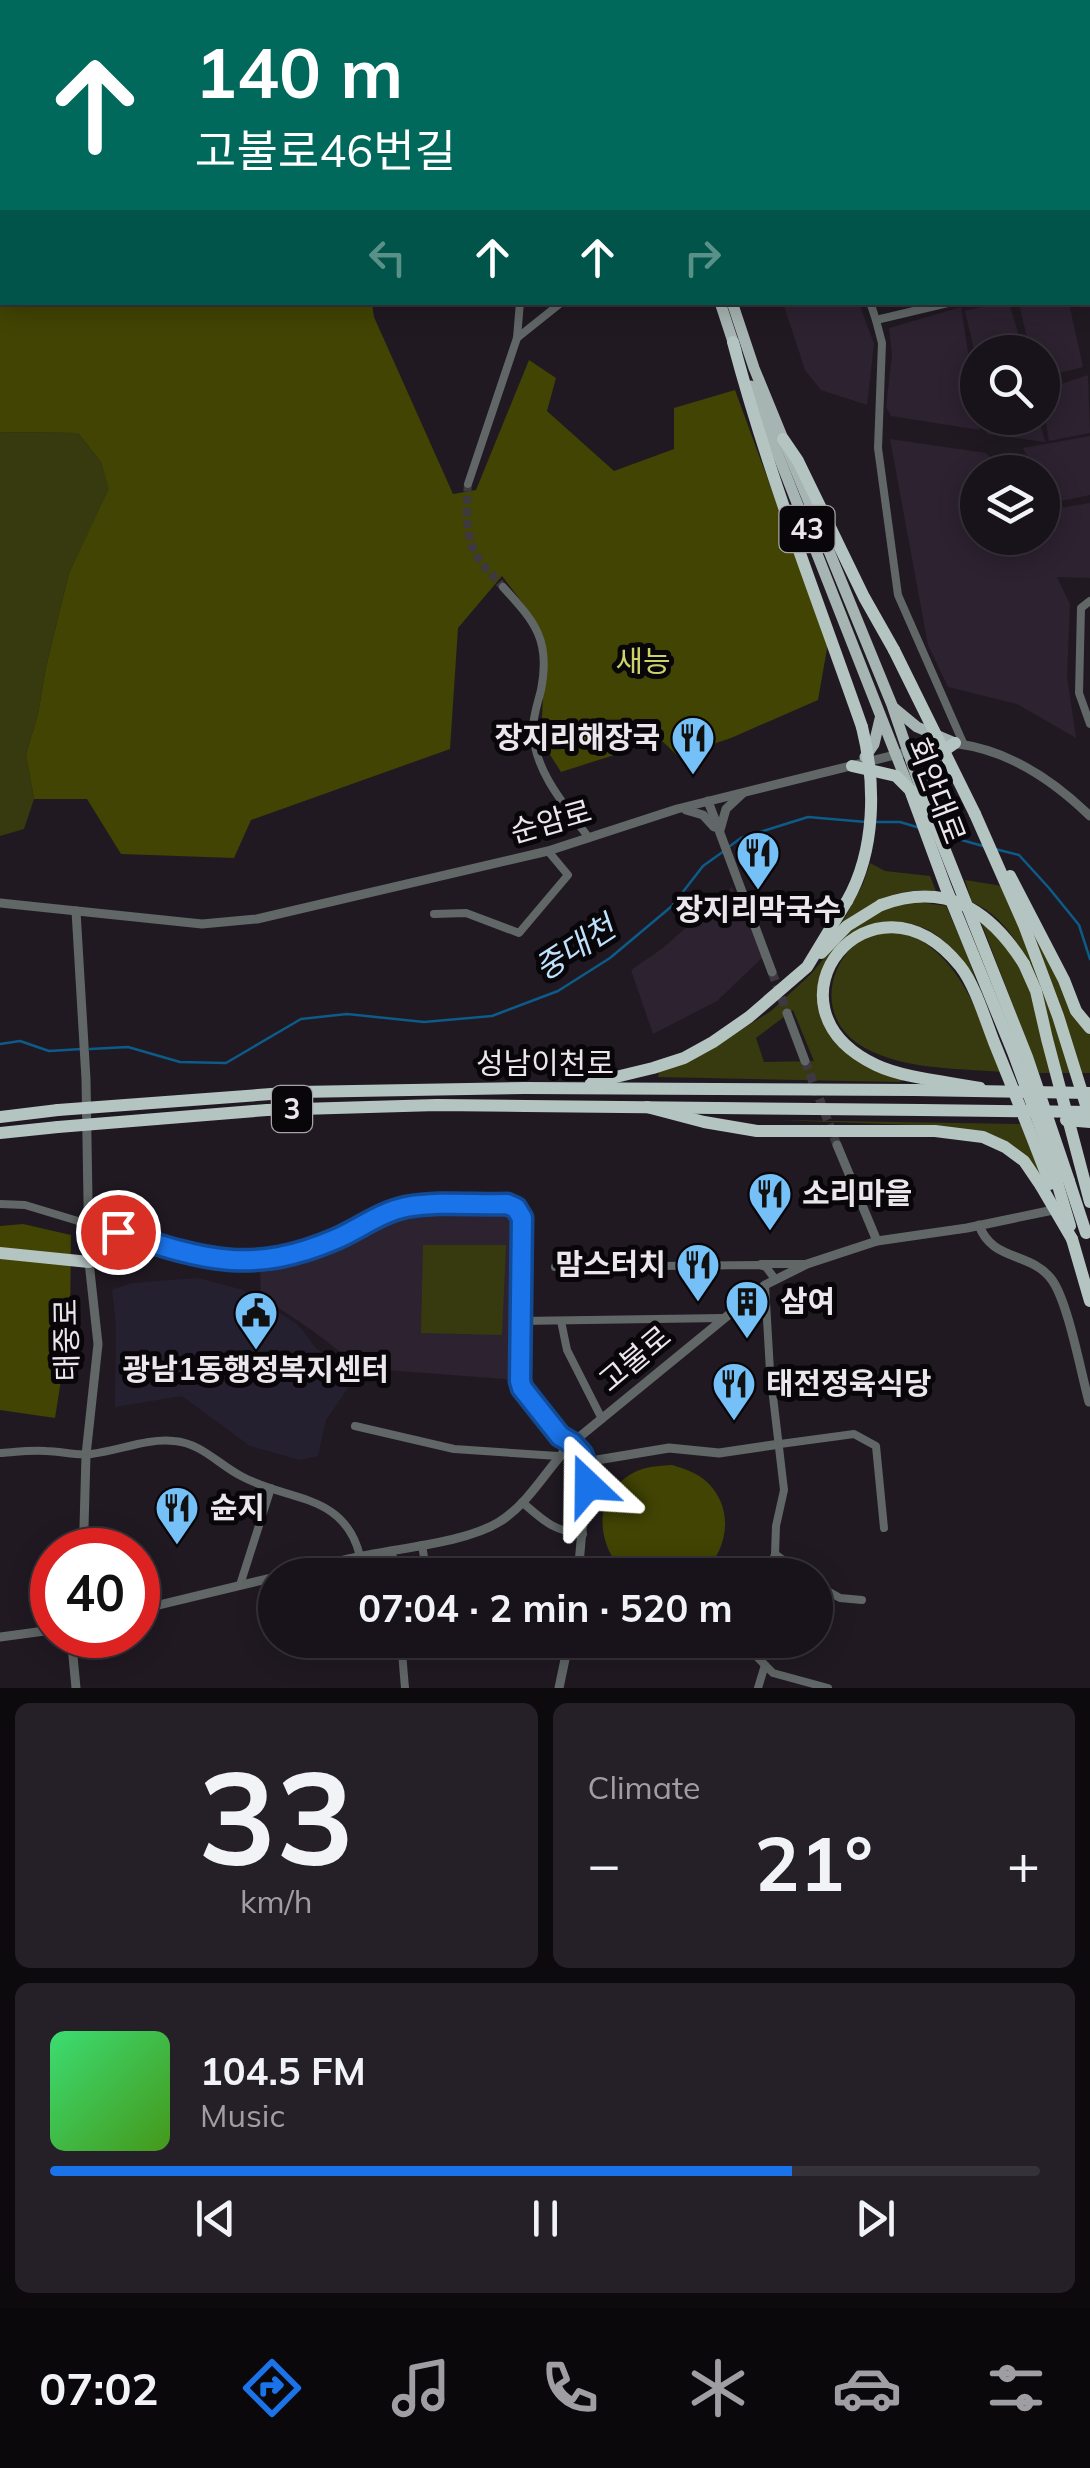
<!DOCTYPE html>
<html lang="en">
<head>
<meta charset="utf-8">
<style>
	:root { --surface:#18131a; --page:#252027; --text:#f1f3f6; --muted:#9f9ea2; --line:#363239; --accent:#1a73e8 }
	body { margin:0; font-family:Mulish,"Noto Sans KR",sans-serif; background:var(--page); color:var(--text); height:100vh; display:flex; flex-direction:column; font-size:38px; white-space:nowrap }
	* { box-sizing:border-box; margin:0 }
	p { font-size:32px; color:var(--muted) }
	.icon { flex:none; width:55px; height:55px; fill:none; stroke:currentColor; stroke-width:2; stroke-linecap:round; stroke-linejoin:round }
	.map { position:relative; height:1688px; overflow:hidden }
	.drawer { display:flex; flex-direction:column; gap:15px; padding:15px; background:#0d0a0e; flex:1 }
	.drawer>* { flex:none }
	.banner { position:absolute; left:0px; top:0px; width:1090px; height:305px; box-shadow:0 5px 25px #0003,0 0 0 2px var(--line); background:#00695c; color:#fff; overflow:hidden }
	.fabs { position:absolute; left:960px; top:335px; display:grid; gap:20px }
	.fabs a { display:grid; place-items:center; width:100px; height:100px; border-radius:50%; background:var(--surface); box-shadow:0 5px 25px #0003,0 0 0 2px var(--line); font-size:50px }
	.speed { position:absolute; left:30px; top:1528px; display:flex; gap:20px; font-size:50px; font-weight:700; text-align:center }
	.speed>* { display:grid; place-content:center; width:130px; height:130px; border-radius:50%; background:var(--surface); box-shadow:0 5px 25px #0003,0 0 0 2px var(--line); line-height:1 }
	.speed .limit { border:15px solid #d22; background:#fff; color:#111 }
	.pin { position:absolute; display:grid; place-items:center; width:85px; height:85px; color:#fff; margin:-42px; border:5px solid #fff; border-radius:50%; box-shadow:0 2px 10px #0007 }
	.me { position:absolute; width:110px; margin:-55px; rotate:337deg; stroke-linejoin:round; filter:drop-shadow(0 0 8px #0008) }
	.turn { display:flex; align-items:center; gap:35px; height:210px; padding:0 30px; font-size:45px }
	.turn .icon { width:130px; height:130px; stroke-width:2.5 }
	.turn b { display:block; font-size:70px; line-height:85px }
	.lanes { display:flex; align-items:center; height:95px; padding:0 30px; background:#0003; justify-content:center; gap:50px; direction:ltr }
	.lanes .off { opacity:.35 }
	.big { font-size:75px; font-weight:700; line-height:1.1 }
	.drawer .widget { flex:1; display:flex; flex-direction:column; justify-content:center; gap:15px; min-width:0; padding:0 35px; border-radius:15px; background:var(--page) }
	.drawer .dial { align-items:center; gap:0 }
	.dial b { font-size:130px; line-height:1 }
	.song { display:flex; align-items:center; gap:30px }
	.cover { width:120px; height:120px; border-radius:15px; background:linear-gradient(135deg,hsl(140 70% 55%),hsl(100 70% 35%)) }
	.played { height:10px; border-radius:5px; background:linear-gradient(90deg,var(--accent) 75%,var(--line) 75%) }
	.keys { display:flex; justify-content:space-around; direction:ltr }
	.heat { display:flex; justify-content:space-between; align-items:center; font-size:55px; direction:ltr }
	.drawer .tiles { flex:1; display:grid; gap:15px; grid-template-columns:1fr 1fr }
	.widget:last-child { grid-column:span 2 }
	.trip { position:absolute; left:258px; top:1558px; width:575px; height:100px; border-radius:50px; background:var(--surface); box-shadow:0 5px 25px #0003,0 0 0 2px var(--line); font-weight:700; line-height:100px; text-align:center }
	.dock { display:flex; height:160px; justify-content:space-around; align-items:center; background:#0a080a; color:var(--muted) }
	.dock .icon { width:70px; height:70px }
	.dock .current { color:var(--accent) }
	.dock b { font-size:45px; color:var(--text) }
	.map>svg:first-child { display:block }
</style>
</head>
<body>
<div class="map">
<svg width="1090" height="1688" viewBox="0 0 1090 1688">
	<rect width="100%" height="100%" fill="#201922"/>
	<path fill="#252030" d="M199,1278L243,1290L297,1324L317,1349L345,1366L350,1385L326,1420L318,1456L300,1460L250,1446L182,1396L115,1407L116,1323L112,1290L132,1283Z"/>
	<g fill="#2d2230">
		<path d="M1001,302L1009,303L1024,352H978L977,362L965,311Z"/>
		<path d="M783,303H859L874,344L867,405L821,390L805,370Z"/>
		<path d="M1019,303H1069L1083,367L1043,377L1042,352H1030Z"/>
		<path d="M961,307L980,430L891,416L886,407L892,355L889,328Z"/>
		<path d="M1088,375L1090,433L1049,441L1043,404V390Z"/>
		<path d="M984,418H1039L1045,442L987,434Z"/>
		<path d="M1090,436V495L1051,503L1043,487L1042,472H1035L1023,448Z"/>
		<path d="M890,439L986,453L1007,472H978V538H1042L1043,506L1047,510L1090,503V578L1057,577L1070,604L1067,676L1076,738L1017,704L948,687L928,645Z"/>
		<path d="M732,887L766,954L717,1001L653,1034L631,970L663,948Z"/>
		<path d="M502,1208L511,1213L519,1223L515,1380L361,1368L313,1331L261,1296L260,1271L395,1215L418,1210Z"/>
	</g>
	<g fill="#373a0f" fill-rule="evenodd">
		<path d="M0,432L78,433L101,462L110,489L69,573L46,667L38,714L26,754L34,799L24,829L0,836Z"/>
		<path d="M870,863L885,871L930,876L936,891C895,887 875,902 842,923L863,884Z"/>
		<path d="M965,880L1002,886L1031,956L1073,1073H1060C1044,1015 1033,929 972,902Z"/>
		<path d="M918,902L946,906L966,952L985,1006C971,978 955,941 924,928C884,911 845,928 827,966C825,970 822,975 821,980C819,991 825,1014 827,1026L904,1080L900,1082L658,1077L659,1072L733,1035L771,1011L811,974L839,940L859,922L890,907ZM793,1010L814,1061L764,1062L756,1038Z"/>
		<path d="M981,922C1031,961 1037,1016 1053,1073H1039Z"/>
		<path d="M901,930C963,956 978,1015 1002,1072C956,1068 896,1070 857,1043C823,1019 825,976 851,948C854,945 859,939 863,937C873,932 890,932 901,930Z"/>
		<path d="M1034,934L1090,1031V1073H1081Z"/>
		<path d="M776,1120L1022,1124L1042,1176L1014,1149L915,1125Z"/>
		<path d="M423,1245H506L502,1335L421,1333Z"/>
	</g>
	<g fill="#414402">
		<path d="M0,0H455L453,2H2V302L372,303L374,317L453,494L476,490L529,360L556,378L547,411L614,471L674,449V408L735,390L828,643L818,700L731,738L678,756L661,740L561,772L547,750L542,719L545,648L531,614L502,576L458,628L450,749L251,820L234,858L121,854L87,799H34L26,754L38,714L46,667L69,573L109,489L101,462L78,433L0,432Z"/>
		<path d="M23,1224L71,1235L70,1323L55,1418L0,1410V1226Z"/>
		<path d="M672,1465C685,1469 698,1473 708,1483C735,1510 728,1551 701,1575H626C596,1545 591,1496 633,1473C645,1466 659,1466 672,1465Z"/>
	</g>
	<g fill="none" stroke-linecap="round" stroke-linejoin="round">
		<g stroke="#0c5b88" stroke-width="2.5">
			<path d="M874,822H900L920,828"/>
			<path d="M947,836L983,846"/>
			<path d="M730,846L741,838L808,817L866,822"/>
			<path d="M995,849L1019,855L1049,888L1079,925L1090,959"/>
			<path d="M0,1044L20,1041L49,1051L82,1049"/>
			<path d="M90,1049L128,1047L180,1062L226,1063L301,1019L347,1014L424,1022L492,1016L558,991L610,958L672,906L703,866L724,851"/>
		</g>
		<path stroke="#3e3840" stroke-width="8" stroke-dasharray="8 4" stroke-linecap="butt" d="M468,484C466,507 465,536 477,556C483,567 495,577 503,587"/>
		<g stroke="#3e3840" stroke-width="9" stroke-dasharray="9 4.5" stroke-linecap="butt">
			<path d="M772,972L787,1013"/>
			<path d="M805,1061L837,1145"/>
		</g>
		<g stroke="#606766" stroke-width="8">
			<path d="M510,0L513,2"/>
			<path d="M689,0L690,2"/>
			<path d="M904,0L906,2"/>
			<path d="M0,197L2,196"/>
			<path d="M1088,275L1090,274"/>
			<path d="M870,302L876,320"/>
			<path d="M952,302L876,320L882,343L878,448L898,595L964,745"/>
			<path d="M517,338L562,302"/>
			<path d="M468,484L517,338L520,302"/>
			<path d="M503,587C535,622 551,640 541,690C538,702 533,716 533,729C533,770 566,807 589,838"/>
			<path d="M1090,601L1081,608L1079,693L1090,724"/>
			<path d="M434,914L466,913L519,933L568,875L548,851"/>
			<path d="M0,1204L25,1205L174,1250L235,1262L271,1260L290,1255L338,1239L388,1213L402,1208L425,1205L507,1204L515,1208L522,1218L520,1321L723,1318"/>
			<path d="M761,1264H807"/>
			<path d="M555,1267L759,1265L766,1267L775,1279"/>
			<path d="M765,1285L770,1371L784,1490L776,1526L775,1554"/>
			<path d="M520,1321V1381L522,1388L560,1436L572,1443"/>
			<path d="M561,1321L567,1350L602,1419"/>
			<path d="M355,1426L454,1449L558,1456"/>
			<path d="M780,1444L854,1434L876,1446L884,1528"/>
			<path d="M0,1453C15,1452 31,1450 46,1451C61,1451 76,1456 91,1454C118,1451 147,1438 174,1441C201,1443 218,1464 241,1476C288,1502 344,1492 360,1556"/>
			<path d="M522,1502C544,1521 553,1531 583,1534"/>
			<path d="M422,1545L427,1575"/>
			<path d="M392,1551L395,1575"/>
			<path d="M768,1575L775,1554L803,1575"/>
			<path d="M815,1584L840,1598L862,1600"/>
			<path d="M240,1585L271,1488"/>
			<path d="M401,1640L405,1688"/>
			<path d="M696,1640L755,1655L773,1673L828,1688"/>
			<path d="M758,1688L765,1665"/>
		</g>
		<g stroke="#606766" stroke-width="9">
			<path d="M708,801L772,972"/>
			<path d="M686,810L703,815L714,827"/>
			<path d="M720,830L726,809L742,794"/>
			<path d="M0,903L202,924L257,919L548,851L677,809L927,747C938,745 949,742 959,744C1010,751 1055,782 1090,816"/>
			<path d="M76,911L86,1079L89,1262L98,1344L86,1455L84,1527L81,1550"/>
			<path d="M787,1013L805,1061"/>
			<path d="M979,1225C992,1262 1031,1251 1052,1280C1068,1302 1081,1373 1089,1402"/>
			<path d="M877,1241L967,1228L1058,1209"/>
			<path d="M572,1443L585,1462L587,1474L578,1575"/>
			<path d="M585,1462L669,1448L719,1453L780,1444"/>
			<path d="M283,1575C308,1569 333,1562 358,1557C398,1548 465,1543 499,1522C530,1503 547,1468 572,1443L765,1285L807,1264L877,1241L837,1145"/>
			<path d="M138,1610L275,1577"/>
			<path d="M71,1635L76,1688"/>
			<path d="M0,1637L52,1630"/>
			<path d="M559,1688L569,1640"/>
		</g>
		<g stroke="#a6b4b2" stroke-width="11">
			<path d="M645,0L646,2"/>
			<path d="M663,0V2"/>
			<path d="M680,2V0"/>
			<path d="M720,302L736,351"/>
			<path d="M732,302L754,368L892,705L921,790"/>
			<path d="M751,386L909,788"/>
			<path d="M894,708L917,727L955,743"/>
			<path d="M865,757L874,744L880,719"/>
		</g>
		<g stroke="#b4c4c1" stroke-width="12">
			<path d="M733,342C768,474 817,598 862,727"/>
			<path d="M783,439L798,461L864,597L894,650"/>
			<path d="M955,743C932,759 925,761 921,790L1027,1057L1069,1181"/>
			<path d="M852,766L896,776L910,790L946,888L1013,1052L1046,1142L1057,1180"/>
			<path d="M975,814L1024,925L1058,1016L1090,1118"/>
			<path d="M1010,876L1064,980L1076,1011L1090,1028"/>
			<path d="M821,953L847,926L881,905"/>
			<path d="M1024,964L1036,991L1047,1039L1090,1202"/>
			<path d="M591,1083L653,1068L684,1058L713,1042L749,1017L807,967L847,901"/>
			<path d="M525,1088L915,1090"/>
			<path d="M980,1088C949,1082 903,1078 876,1065C752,1006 872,857 960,966C975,985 985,1019 994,1042C1013,1089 1032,1136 1050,1184"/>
			<path d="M526,1106L921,1110"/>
			<path d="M647,1107L704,1122L757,1131H935L983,1137L1005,1147L1024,1161L1041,1186"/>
			<path d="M0,1117L58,1110"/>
			<path d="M0,1133L58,1127"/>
			<path d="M1072,1239L1090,1301"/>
			<path d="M0,1253L89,1262"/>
		</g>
		<g stroke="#b4c4c1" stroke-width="12">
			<path d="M894,650L975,814"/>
			<path d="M847,901C876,850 876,783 862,727"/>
			<path d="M881,905C946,881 990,910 1024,964"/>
			<path d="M915,1090L1090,1093"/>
			<path d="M58,1110L298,1092L525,1088"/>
			<path d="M921,1110L1090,1112"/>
			<path d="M1066,1120L1090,1122"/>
			<path d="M58,1127L267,1110L437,1105L526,1106"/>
			<path d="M1069,1181L1086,1233"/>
			<path d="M1057,1182L1070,1226"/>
			<path d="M1041,1186L1072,1239"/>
		</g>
	</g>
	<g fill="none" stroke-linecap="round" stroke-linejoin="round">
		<defs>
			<path id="route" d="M118,1232C202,1259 250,1276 336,1239C359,1229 381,1212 406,1207C439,1201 474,1205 507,1204L516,1208L522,1218L520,1381L522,1388L560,1436L572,1443L582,1454L585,1462L588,1485"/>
		</defs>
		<use href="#route" stroke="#114b97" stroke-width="25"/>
		<use href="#route" stroke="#1a73e8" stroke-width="18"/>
	</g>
	<defs>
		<symbol id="restaurant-pin" viewBox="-11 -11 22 30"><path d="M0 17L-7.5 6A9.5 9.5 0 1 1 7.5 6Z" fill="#75c0f6" stroke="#080609"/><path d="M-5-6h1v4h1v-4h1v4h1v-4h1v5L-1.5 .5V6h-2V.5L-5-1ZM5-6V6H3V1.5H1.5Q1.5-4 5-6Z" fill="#111"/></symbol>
		<symbol id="building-pin" viewBox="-11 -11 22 30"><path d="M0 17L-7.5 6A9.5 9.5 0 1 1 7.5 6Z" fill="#75c0f6" stroke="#080609"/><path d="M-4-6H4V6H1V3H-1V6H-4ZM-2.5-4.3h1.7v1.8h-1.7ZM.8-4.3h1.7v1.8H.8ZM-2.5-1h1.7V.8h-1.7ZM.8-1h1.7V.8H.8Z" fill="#111"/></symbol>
		<symbol id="civic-pin" viewBox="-11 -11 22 30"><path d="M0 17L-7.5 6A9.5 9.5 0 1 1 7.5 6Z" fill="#75c0f6" stroke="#080609"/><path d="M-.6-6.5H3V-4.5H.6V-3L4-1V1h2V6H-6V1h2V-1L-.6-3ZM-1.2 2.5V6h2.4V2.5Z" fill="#111"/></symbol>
	</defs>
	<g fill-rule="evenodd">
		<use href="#restaurant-pin" x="668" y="713" width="50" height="68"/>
		<use href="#restaurant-pin" x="733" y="828" width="50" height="68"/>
		<use href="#restaurant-pin" x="745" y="1169" width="50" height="68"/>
		<use href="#restaurant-pin" x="673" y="1240" width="50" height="68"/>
		<use href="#building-pin" x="722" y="1277" width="50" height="68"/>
		<use href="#civic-pin" x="231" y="1288" width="50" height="68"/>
		<use href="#restaurant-pin" x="709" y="1359" width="50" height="68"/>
		<use href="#restaurant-pin" x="152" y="1483" width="50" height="68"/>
	</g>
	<g text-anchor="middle" stroke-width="10" stroke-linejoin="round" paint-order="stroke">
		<g fill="#080609" stroke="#a7a3a8" stroke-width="2.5">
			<rect x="779.5" y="506" width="55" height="46" rx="8"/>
			<rect x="272" y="1086" width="40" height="46" rx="8"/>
		</g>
		<g font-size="28" font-weight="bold" fill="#ebe6ec">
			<text x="807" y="539">43</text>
			<text x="292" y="1119">3</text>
		</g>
		<g font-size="30" fill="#ccd469" stroke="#080609">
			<text x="643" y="672">새능</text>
		</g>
		<g font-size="30" font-weight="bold" fill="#ebe6ec" stroke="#080609" text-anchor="start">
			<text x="660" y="748" text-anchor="end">장지리해장국</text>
			<text x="758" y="920" text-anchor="middle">장지리막국수</text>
			<text x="802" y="1204">소리마을</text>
			<text x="666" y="1275" text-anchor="end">맘스터치</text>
			<text x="780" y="1312">삼여</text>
			<text x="256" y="1380" text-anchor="middle">광남1동행정복지센터</text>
			<text x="766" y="1394">태전정육식당</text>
			<text x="210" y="1518">슌지</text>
		</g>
		<g font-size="30" fill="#ebe6ec" stroke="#080609">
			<text transform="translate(936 791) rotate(69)" y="10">회안대로</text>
			<text transform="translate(551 822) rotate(-16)" y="10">순암로</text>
			<text x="545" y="1074">성남이천로</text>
			<text transform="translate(67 1340) rotate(-91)" y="10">태중로</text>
			<text transform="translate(635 1359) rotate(-40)" y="10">고불로</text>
		</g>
		<g font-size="32" font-style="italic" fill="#bee1fc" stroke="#080609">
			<text transform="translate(575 948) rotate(-33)" y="11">중대천</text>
		</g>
	</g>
</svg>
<div class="fabs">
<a><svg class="icon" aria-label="search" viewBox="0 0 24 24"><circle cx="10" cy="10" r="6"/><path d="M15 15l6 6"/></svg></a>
<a><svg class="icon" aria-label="layers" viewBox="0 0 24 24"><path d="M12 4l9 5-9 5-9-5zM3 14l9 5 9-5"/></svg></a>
</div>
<div class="speed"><div class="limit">40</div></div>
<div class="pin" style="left:118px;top:1232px;background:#d93025"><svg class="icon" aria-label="arrive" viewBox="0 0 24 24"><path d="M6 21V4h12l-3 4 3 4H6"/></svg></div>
<svg class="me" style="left:588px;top:1485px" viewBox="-20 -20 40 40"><path d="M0-17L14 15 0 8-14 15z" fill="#1a73e8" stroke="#fff" stroke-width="4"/></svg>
<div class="trip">07:04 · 2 min · 520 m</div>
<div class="banner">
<div class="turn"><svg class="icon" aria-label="ahead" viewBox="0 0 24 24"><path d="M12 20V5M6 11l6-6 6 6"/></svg><div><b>140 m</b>고불로46번길</div></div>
<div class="lanes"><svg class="icon off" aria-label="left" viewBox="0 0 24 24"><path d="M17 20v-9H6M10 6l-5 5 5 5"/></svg><svg class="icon" aria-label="ahead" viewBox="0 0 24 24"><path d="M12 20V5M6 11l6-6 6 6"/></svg><svg class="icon" aria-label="ahead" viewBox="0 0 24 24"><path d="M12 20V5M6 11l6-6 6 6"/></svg><svg class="icon off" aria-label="right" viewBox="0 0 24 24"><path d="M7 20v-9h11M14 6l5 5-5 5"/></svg></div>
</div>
</div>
<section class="drawer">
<div class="tiles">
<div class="widget dial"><b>33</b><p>km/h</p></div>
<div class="widget"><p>Climate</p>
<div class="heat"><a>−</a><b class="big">21°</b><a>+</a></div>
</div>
<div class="widget">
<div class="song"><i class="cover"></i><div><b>104.5 FM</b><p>Music</p></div></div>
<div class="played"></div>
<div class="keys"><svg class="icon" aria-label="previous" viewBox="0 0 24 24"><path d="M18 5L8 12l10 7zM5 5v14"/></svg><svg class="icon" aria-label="pause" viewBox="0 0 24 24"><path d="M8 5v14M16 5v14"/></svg><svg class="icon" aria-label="next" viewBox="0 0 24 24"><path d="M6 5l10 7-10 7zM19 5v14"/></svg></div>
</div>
</div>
</section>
<nav class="dock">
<b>07:02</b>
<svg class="icon current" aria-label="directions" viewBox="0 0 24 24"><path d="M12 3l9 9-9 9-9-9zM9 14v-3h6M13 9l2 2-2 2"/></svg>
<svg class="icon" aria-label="music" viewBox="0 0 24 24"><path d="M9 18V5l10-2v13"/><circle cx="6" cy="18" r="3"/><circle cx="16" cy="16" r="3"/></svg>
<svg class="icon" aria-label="phone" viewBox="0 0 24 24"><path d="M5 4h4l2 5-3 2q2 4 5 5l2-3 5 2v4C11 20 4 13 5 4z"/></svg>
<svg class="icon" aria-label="climate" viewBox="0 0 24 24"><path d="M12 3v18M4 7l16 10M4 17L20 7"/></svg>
<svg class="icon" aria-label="car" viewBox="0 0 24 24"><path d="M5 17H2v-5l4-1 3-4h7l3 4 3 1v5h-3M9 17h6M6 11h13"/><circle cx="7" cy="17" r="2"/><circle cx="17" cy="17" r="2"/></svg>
<svg class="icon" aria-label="filters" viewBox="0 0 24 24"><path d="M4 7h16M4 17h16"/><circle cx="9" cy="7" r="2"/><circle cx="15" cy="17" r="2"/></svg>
</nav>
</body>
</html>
